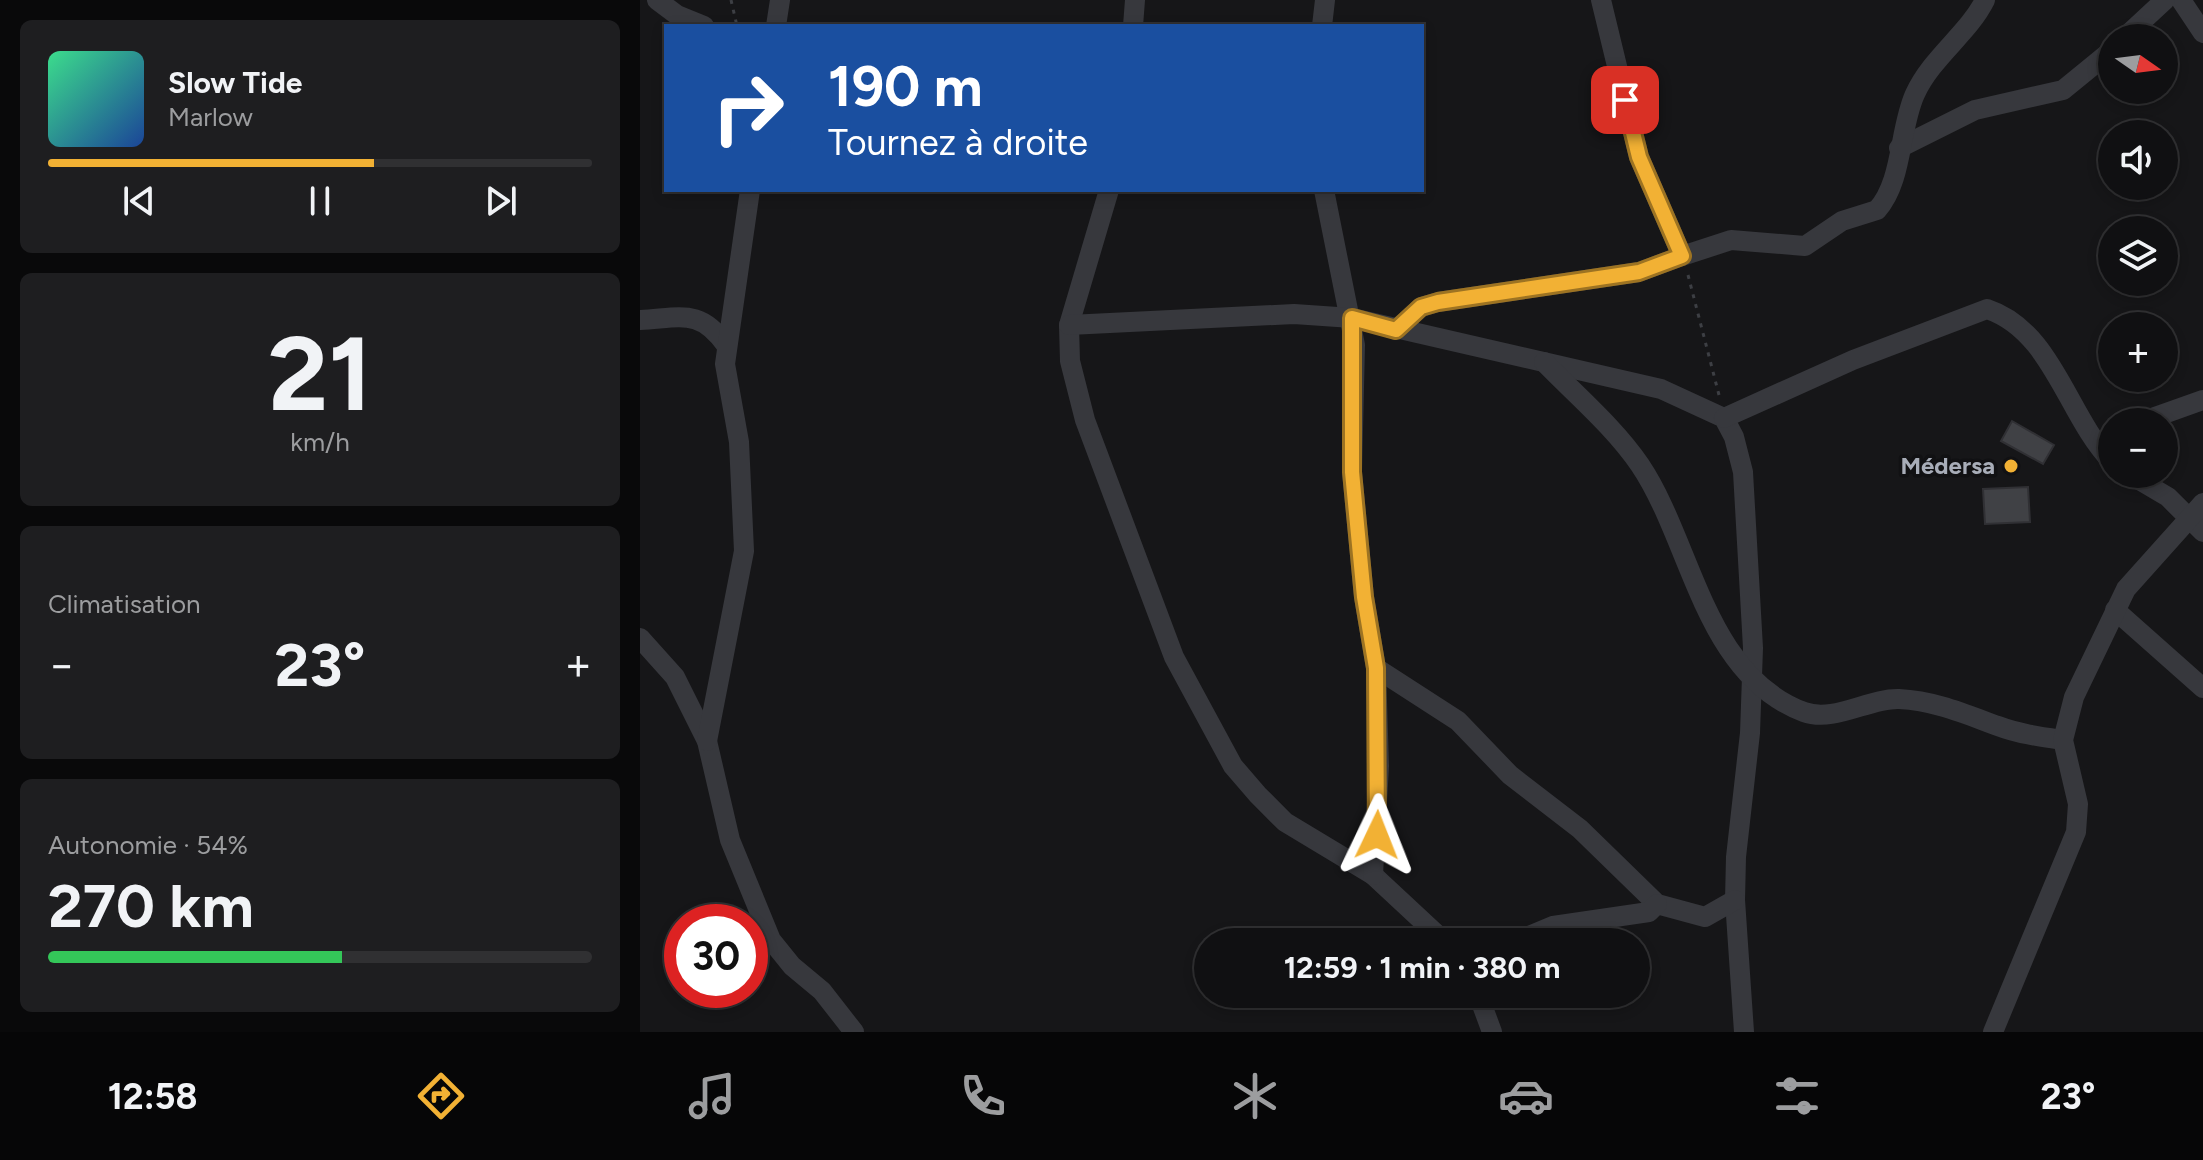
<!DOCTYPE html>
<html lang="fr">
<head>
<meta charset="utf-8">
<style>
	:root { --surface:#101012; --page:#1e1e20; --text:#f1f3f6; --muted:#9c9d9f; --line:#303032; --accent:#f2b134 }
	body { margin:0; font-family:Figtree,sans-serif; background:var(--page); color:var(--text); height:100vh; display:flex; flex-direction:column; font-size:30px; white-space:nowrap }
	* { box-sizing:border-box; margin:0 }
	p { font-size:26px; color:var(--muted) }
	.icon { flex:none; width:44px; height:44px; fill:none; stroke:currentColor; stroke-width:2; stroke-linecap:round; stroke-linejoin:round }
	.map { position:relative; flex:1; overflow:hidden }
	.details { display:flex; flex-direction:column; gap:20px; padding:20px; background:#09090a; width:640px }
	.details>* { flex:none }
	.banner { position:absolute; left:24px; top:24px; width:760px; height:168px; border-radius:0px; box-shadow:0 4px 12px #0003,0 0 0 2px var(--line); background:#1a4fa0; color:#fff; overflow:hidden }
	.needle { width:52px; rotate:104deg }
	.buttons { position:absolute; left:1458px; top:24px; display:grid; gap:16px }
	.buttons a { display:grid; place-items:center; width:80px; height:80px; border-radius:50%; background:var(--surface); box-shadow:0 4px 12px #0003,0 0 0 2px var(--line); font-size:40px }
	.speed { position:absolute; left:24px; top:904px; display:flex; gap:16px; font-size:40px; font-weight:700; text-align:center }
	.speed>* { display:grid; place-content:center; width:104px; height:104px; border-radius:50%; background:var(--surface); box-shadow:0 4px 12px #0003,0 0 0 2px var(--line); line-height:1 }
	.speed .limit { border:12px solid #d22; background:#fff; color:#111 }
	.pin { position:absolute; display:grid; place-items:center; width:68px; height:68px; color:#fff; margin:-34px; border-radius:16px; box-shadow:0 4px 12px #0006 }
	.me { position:absolute; width:88px; margin:-44px; rotate:2deg; stroke-linejoin:round; filter:drop-shadow(0 0 6px #0008) }
	.turn { display:flex; align-items:center; gap:28px; height:168px; padding:0 32px; font-size:36px }
	.turn .icon { width:104px; height:104px; stroke-width:2.5 }
	.turn b { display:block; font-size:56px; line-height:68px }
	.big { font-size:60px; font-weight:700; line-height:1.1 }
	.details .widget { flex:1; display:flex; flex-direction:column; justify-content:center; gap:12px; min-width:0; padding:0 28px; border-radius:12px; background:var(--page) }
	.details .dial { align-items:center; gap:0 }
	.dial b { font-size:104px; line-height:1 }
	.song { display:flex; align-items:center; gap:24px }
	.cover { width:96px; height:96px; border-radius:12px; background:linear-gradient(135deg,hsl(150 70% 55%),hsl(220 70% 35%)) }
	.played { height:8px; border-radius:4px; background:linear-gradient(90deg,var(--accent) 60%,var(--line) 60%) }
	.keys { display:flex; justify-content:space-around; direction:ltr }
	.heat { display:flex; justify-content:space-between; align-items:center; font-size:44px; direction:ltr }
	.charge { height:12px; border-radius:6px; background:linear-gradient(90deg,#34c759 54%,var(--line) 0) }
	.trip { position:absolute; left:554px; top:928px; width:456px; height:80px; border-radius:40px; background:var(--surface); box-shadow:0 4px 12px #0003,0 0 0 2px var(--line); font-weight:700; line-height:80px; text-align:center }
	.tabs { display:flex; height:128px; justify-content:space-around; align-items:center; background:#060607; color:var(--muted) }
	.tabs .icon { width:56px; height:56px }
	.tabs .on { color:var(--accent) }
	.tabs b { font-size:36px; color:var(--text) }
	main { display:flex; flex:1; min-height:0 }
	.map>svg:first-child { display:block }
</style>
</head>
<body>
<main>
<section class="details">
<div class="widget">
<div class="song"><i class="cover"></i><div><b>Slow Tide</b><p>Marlow</p></div></div>
<div class="played"></div>
<div class="keys"><svg class="icon" aria-label="previous" viewBox="0 0 24 24"><path d="M18 5L8 12l10 7zM5 5v14"/></svg><svg class="icon" aria-label="pause" viewBox="0 0 24 24"><path d="M8 5v14M16 5v14"/></svg><svg class="icon" aria-label="next" viewBox="0 0 24 24"><path d="M6 5l10 7-10 7zM19 5v14"/></svg></div>
</div>
<div class="widget dial"><b>21</b><p>km/h</p></div>
<div class="widget"><p>Climatisation</p>
<div class="heat"><a>−</a><b class="big">23°</b><a>+</a></div>
</div>
<div class="widget"><p>Autonomie · 54%</p><b class="big">270 km</b><div class="charge"></div></div>
</section>
<div class="map">
<svg width="1563" height="1032" viewBox="0 0 1563 1032">
	<rect width="100%" height="100%" fill="#161618"/>
	<g fill="#404145" stroke="#303034" stroke-width="2">
		<path d="M1372,421L1414,445L1403,464L1361,441Z"/>
		<path d="M1388,487L1390,522L1345,524L1343,489Z"/>
	</g>
	<g fill="none" stroke-linecap="round" stroke-linejoin="round">
		<g stroke="#3d3f44" stroke-width="3" stroke-dasharray="4 6" stroke-linecap="butt">
			<path d="M91,0L97,26"/>
			<path d="M1048,275L1079,395"/>
		</g>
		<g stroke="#37383d" stroke-width="20">
			<path d="M17,0L37,15L64,26"/>
			<path d="M1541,0L1563,33"/>
			<path d="M136,26L140,0"/>
			<path d="M493,26L495,0"/>
			<path d="M682,26L685,0"/>
			<path d="M1484,38L1525,0"/>
			<path d="M1259,148L1335,110L1423,90L1472,50"/>
			<path d="M469,190L429,325L430,361L445,420L534,657L593,766L618,795L645,822L733,875L805,942"/>
			<path d="M684,190L715,345L712,472L724,597L736,668L739,766L733,875"/>
			<path d="M1042,256L1091,240L1165,246L1202,221L1237,210C1263,181 1259,129 1275,94C1292,57 1328,34 1345,0"/>
			<path d="M0,320C41,318 60,308 86,345"/>
			<path d="M429,325L654,314L712,318L1021,389L1084,418L1094,437L1103,472L1113,648L1110,733L1096,857L1095,900L1104,1032"/>
			<path d="M756,330L781,307L798,302L999,272L1042,256L999,157L961,0"/>
			<path d="M904,362C936,395 974,427 1000,465C1052,542 1064,675 1164,712C1194,723 1229,698 1259,699C1296,701 1325,714 1358,726C1379,734 1402,737 1423,740"/>
			<path d="M1084,418L1213,360L1347,309C1413,331 1427,416 1472,462"/>
			<path d="M1501,422L1563,400"/>
			<path d="M1489,474L1528,497L1563,532"/>
			<path d="M1475,610L1563,688"/>
			<path d="M0,638L35,677L67,741L90,840L131,940L152,966L182,991L214,1032"/>
			<path d="M736,668L818,721L870,775L940,829L1017,904L1065,917L1095,900"/>
			<path d="M67,741L104,551L99,442L85,364L110,190"/>
			<path d="M875,942L913,926L1009,912L1017,904"/>
			<path d="M838,994L852,1032"/>
			<path d="M1353,1032L1436,832L1438,804L1423,740L1434,697L1486,589L1563,503"/>
		</g>
	</g>
	<g fill="none" stroke-linecap="round" stroke-linejoin="round">
		<defs>
			<path id="route" d="M737,835L736,668L724,597L712,472V318L756,330L781,307L798,302L999,272L1042,256L999,157L985,100"/>
		</defs>
		<use href="#route" stroke="#9d7322" stroke-width="20"/>
		<use href="#route" stroke="#f2b134" stroke-width="14"/>
	</g>
	<circle fill="#f2b134" stroke="#111113" stroke-width="3" cx="1371" cy="466" r="8"/>
	<g text-anchor="middle" stroke-width="7" stroke-linejoin="round" paint-order="stroke">
		<g font-size="24" font-weight="bold" fill="#a8adb8" stroke="#111113" text-anchor="end">
			<text x="1355" y="474">Médersa</text>
		</g>
	</g>
</svg>
<div class="buttons">
<a><svg class="needle" viewBox="-14 -14 28 28"><path d="M0-13l5 13h-10z" fill="#e53935"/><path d="M0 13l5-13h-10z" fill="#9c9d9f"/></svg></a>
<a><svg class="icon" aria-label="sound" viewBox="0 0 24 24"><path d="M4 9h4l5-4v14l-5-4H4zM17 9q2 3 0 6"/></svg></a>
<a><svg class="icon" aria-label="layers" viewBox="0 0 24 24"><path d="M12 4l9 5-9 5-9-5zM3 14l9 5 9-5"/></svg></a>
<a>+</a>
<a>−</a>
</div>
<div class="speed"><div class="limit">30</div></div>
<div class="pin" style="left:985px;top:100px;background:#d93025"><svg class="icon" aria-label="arrive" viewBox="0 0 24 24"><path d="M6 21V4h12l-3 4 3 4H6"/></svg></div>
<svg class="me" style="left:737px;top:835px" viewBox="-20 -20 40 40"><path d="M0-17L14 15 0 8-14 15z" fill="#f2b134" stroke="#fff" stroke-width="4"/></svg>
<div class="trip">12:59 · 1 min · 380 m</div>
<div class="banner">
<div class="turn"><svg class="icon" aria-label="right" viewBox="0 0 24 24"><path d="M7 20v-9h11M14 6l5 5-5 5"/></svg><div><b>190 m</b>Tournez à droite</div></div>
</div>
</div>
</main>
<nav class="tabs">
<b>12:58</b>
<svg class="icon on" aria-label="directions" viewBox="0 0 24 24"><path d="M12 3l9 9-9 9-9-9zM9 14v-3h6M13 9l2 2-2 2"/></svg>
<svg class="icon" aria-label="music" viewBox="0 0 24 24"><path d="M9 18V5l10-2v13"/><circle cx="6" cy="18" r="3"/><circle cx="16" cy="16" r="3"/></svg>
<svg class="icon" aria-label="phone" viewBox="0 0 24 24"><path d="M5 4h4l2 5-3 2q2 4 5 5l2-3 5 2v4C11 20 4 13 5 4z"/></svg>
<svg class="icon" aria-label="climate" viewBox="0 0 24 24"><path d="M12 3v18M4 7l16 10M4 17L20 7"/></svg>
<svg class="icon" aria-label="car" viewBox="0 0 24 24"><path d="M5 17H2v-5l4-1 3-4h7l3 4 3 1v5h-3M9 17h6M6 11h13"/><circle cx="7" cy="17" r="2"/><circle cx="17" cy="17" r="2"/></svg>
<svg class="icon" aria-label="filters" viewBox="0 0 24 24"><path d="M4 7h16M4 17h16"/><circle cx="9" cy="7" r="2"/><circle cx="15" cy="17" r="2"/></svg>
<b>23°</b>
</nav>
</body>
</html>
